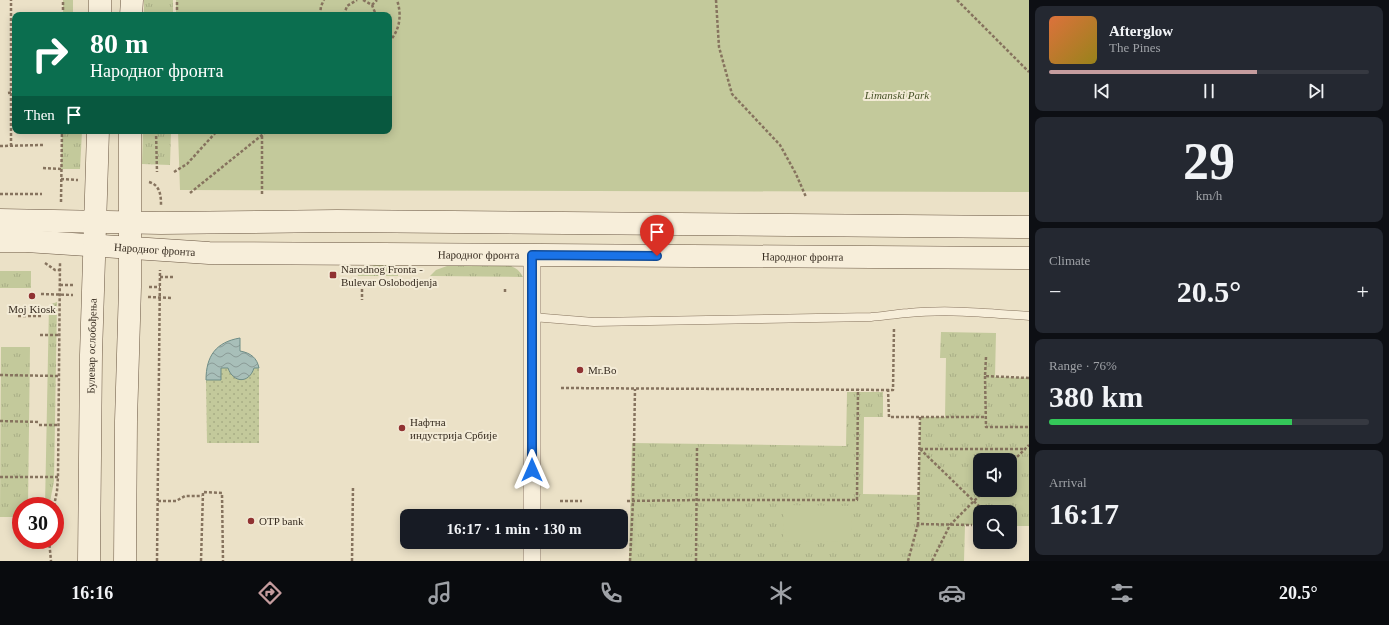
<!DOCTYPE html>
<html lang="en">
<head>
<meta charset="utf-8">
<style>
	:root { --surface:#171b24; --page:#242831; --text:#f1f3f6; --muted:#9ea1a6; --line:#363941; --accent:#c59c9e }
	body { margin:0; font-family:"Times New Roman",serif; background:var(--page); color:var(--text); height:100vh; display:flex; flex-direction:column; font-size:15px; white-space:nowrap }
	* { box-sizing:border-box; margin:0 }
	p { font-size:13px; color:var(--muted) }
	.icon { flex:none; width:22px; height:22px; fill:none; stroke:currentColor; stroke-width:2; stroke-linecap:round; stroke-linejoin:round }
	.map { position:relative; flex:1; overflow:hidden }
	.sheet { display:flex; flex-direction:column; gap:6px; padding:6px; background:#0d0f14; width:360px }
	.sheet>* { flex:none }
	.banner { position:absolute; left:12px; top:12px; width:380px; height:122px; border-radius:8px; box-shadow:0 2px 10px #0003; background:#0b6e4f; color:#fff; overflow:hidden }
	.controls { position:absolute; left:973px; top:453px; display:grid; gap:8px }
	.controls a { display:grid; place-items:center; width:44px; height:44px; border-radius:8px; background:var(--surface); box-shadow:0 2px 10px #0003; font-size:20px }
	.speed { position:absolute; left:12px; top:497px; display:flex; gap:8px; font-size:20px; font-weight:700; text-align:center }
	.speed>* { display:grid; place-content:center; width:52px; height:52px; border-radius:50%; background:var(--surface); box-shadow:0 2px 10px #0003; line-height:1 }
	.speed .limit { border:6px solid #d22; background:#fff; color:#111 }
	.pin { position:absolute; display:grid; place-items:center; width:34px; height:34px; color:#fff; margin:-41px -17px; border-radius:50% 50% 50% 0; rotate:-45deg; box-shadow:0 0 4px #0007 }
	.pin .icon { rotate:45deg }
	.me { position:absolute; width:44px; margin:-22px; rotate:0deg; stroke-linejoin:round; filter:drop-shadow(0 0 3px #0008) }
	.turn { display:flex; align-items:center; gap:14px; height:84px; padding:0 12px; font-size:18px }
	.turn .icon { width:52px; height:52px; stroke-width:2.5 }
	.turn b { display:block; font-size:28px; line-height:34px }
	.then { display:flex; align-items:center; height:38px; padding:0 12px; background:#0003; gap:8px; font-size:15px }
	.big { font-size:30px; font-weight:800; line-height:1.1 }
	.sheet .widget { flex:1; display:flex; flex-direction:column; justify-content:center; gap:6px; min-width:0; padding:0 14px; border-radius:8px; background:var(--page) }
	.sheet .dial { align-items:center; gap:0 }
	.dial b { font-size:52px; line-height:1 }
	.song { display:flex; align-items:center; gap:12px }
	.cover { width:48px; height:48px; border-radius:6px; background:linear-gradient(135deg,hsl(20 70% 55%),hsl(50 70% 35%)) }
	.played { height:4px; border-radius:2px; background:linear-gradient(90deg,var(--accent) 65%,var(--line) 65%) }
	.keys { display:flex; justify-content:space-around; direction:ltr }
	.heat { display:flex; justify-content:space-between; align-items:center; font-size:22px; direction:ltr }
	.charge { height:6px; border-radius:3px; background:linear-gradient(90deg,#34c759 76%,var(--line) 0) }
	.trip { position:absolute; left:400px; top:509px; width:228px; height:40px; border-radius:8px; background:var(--surface); box-shadow:0 2px 10px #0003; font-weight:800; line-height:40px; text-align:center }
	.dock { display:flex; height:64px; justify-content:space-around; align-items:center; background:#090b0e; color:var(--muted) }
	.dock .icon { width:28px; height:28px }
	.dock .current { color:var(--accent) }
	.dock b { font-size:18px; color:var(--text) }
	main { display:flex; flex:1; min-height:0 }
	.map>svg:first-child { display:block }
</style>
</head>
<body>
<main>
<div class="map">
<svg width="1029" height="561" viewBox="0 0 1029 561">
	<defs>
		<pattern id="grass-tufts" width="24" height="20" patternUnits="userSpaceOnUse"><rect width="24" height="20" fill="#c3c99b"/><path d="M3 7l-1-3M5 7V3M7 7l1-3M15 17l-1-3M17 17v-4M19 17l1-3" fill="none" stroke="#a8ad85"/></pattern>
		<pattern id="garden-dots" width="8" height="8" patternUnits="userSpaceOnUse"><rect width="8" height="8" fill="#c3c99b"/><path d="M2 2h.1M6 6h.1" fill="none" stroke="#a8ad85" stroke-width="1.8" stroke-linecap="round"/></pattern>
		<pattern id="water-waves" width="16" height="10" patternUnits="userSpaceOnUse"><rect width="16" height="10" fill="#a8bfb9"/><path d="M0 5q4-4 8 0t8 0" fill="none" stroke="#8a9b96"/></pattern>
	</defs>
	<rect width="100%" height="100%" fill="#ebe1c7"/>
	<g fill="url(#grass-tufts)" fill-rule="evenodd">
		<rect x="63" y="0" width="10" height="15"/>
		<rect x="144" y="0" width="29" height="15"/>
		<path d="M62,131H82L80,169H61Z"/>
		<path d="M143,131H171L170,165L142,164Z"/>
		<path d="M377,264C386,264 391,264 398,271V276H358L357,272Z"/>
		<path d="M507,265C515,267 519,270 523,277L430,276L436,270L447,266Z"/>
		<rect x="0" y="271" width="31" height="17"/>
		<path d="M57,302L54,481L50,502L45,506L49,305Z"/>
		<path d="M941,332L996,333L995,377L1029,378V526H1010V512H980V525H965L964,561H629L632,443L846,446L847,392H883V417H864L863,494L919,495L920,417H945L946,358H940ZM980,460H1010V490H980Z"/>
		<path d="M1,347H30L28,506H21V517H0Z"/>
	</g>
	<g fill="#c3c99b">
		<path d="M176,0H1029V192L180,190L178,131H389V15H176Z"/>
		<path d="M784,505L852,506L851,542L783,541Z"/>
	</g>
	<path fill="url(#garden-dots)" d="M221,368H259V443H207L206,380H221Z"/>
	<path fill="url(#water-waves)" stroke="#6f8d86" d="M240,338V351C251,353 257,358 259,368H254C249,384 233,383 228,368H221V380H206C206,356 216,342 240,338Z"/>
	<g fill="none" stroke-linecap="round" stroke-linejoin="round">
		<defs>
			<path id="lane" d="M532,317L594,322L871,317C883,316 895,314 908,313C948,309 989,313 1029,316"/>
			<g id="street">
				<path d="M532,516V255"/>
				<path d="M532,561V542"/>
			</g>
			<g id="secondary">
				<path d="M100,15V0"/>
				<path d="M131,15L132,0"/>
				<path d="M0,220L161,223L337,221L1029,227"/>
				<path id="s1" d="M0,241H26L209,253L1029,258"/>
				<path id="s2" d="M89,561L91,355L98,131"/>
				<path d="M125,561L126,421L130,287V131"/>
			</g>
		</defs>
		<use href="#lane" stroke="#86735e" stroke-width="9"/>
		<use href="#street" stroke="#86735e" stroke-width="18"/>
		<use href="#secondary" stroke="#685541" stroke-width="23"/>
		<g stroke="#86735e" stroke-width="2.5" stroke-dasharray="3 2" stroke-linecap="butt">
			<path d="M363,0L372,5L376,15"/>
			<path d="M716,0L719,47L732,94L780,145L796,174L806,197"/>
			<path d="M957,0L1029,72"/>
			<path d="M372,5L377,0"/>
			<path d="M63,15V0"/>
			<path d="M177,15V0"/>
			<path d="M320,15L321,6L324,0"/>
			<path d="M344,15L347,6L357,0"/>
			<path d="M389,42C400,30 402,15 397,0"/>
			<path d="M8,93L15,92"/>
			<path d="M156,131L157,172"/>
			<path d="M262,136V195"/>
			<path d="M0,146L43,145"/>
			<path d="M11,146V0"/>
			<path d="M43,168L61,169"/>
			<path d="M174,172L187,164L217,131"/>
			<path d="M61,179L78,180"/>
			<path d="M149,182C160,185 161,195 161,205"/>
			<path d="M190,193L267,131"/>
			<path d="M0,194H42"/>
			<path d="M61,202L62,131"/>
			<path d="M45,263L55,270H60"/>
			<path d="M160,277H173"/>
			<path d="M362,279V300"/>
			<path d="M60,285H74"/>
			<path d="M149,287H160"/>
			<path d="M505,289V293"/>
			<path d="M41,294L73,295"/>
			<path d="M148,297L173,298"/>
			<path d="M18,316H41"/>
			<path d="M40,335H60"/>
			<path d="M986,357L985,376L1029,378"/>
			<path d="M0,375L59,376"/>
			<path d="M985,376L986,427H1029"/>
			<path d="M561,388L893,390L894,327"/>
			<path d="M888,389L889,417H986"/>
			<path d="M920,417L918,524L972,525"/>
			<path d="M0,421L40,422"/>
			<path d="M39,425H59"/>
			<path d="M920,449H1026"/>
			<path d="M920,449L985,512"/>
			<path d="M1010,464L1029,445"/>
			<path d="M0,477H58"/>
			<path d="M158,501H176L185,496H202"/>
			<path d="M560,501H582"/>
			<path d="M627,501L697,500H857L858,389"/>
			<path d="M54,506L57,491L58,477L60,263"/>
			<path d="M49,540L51,561"/>
			<path d="M157,561L160,270"/>
			<path d="M201,561L203,492L222,493L223,561"/>
			<path d="M352,561L353,486"/>
			<path d="M630,561L633,502L635,389"/>
			<path d="M696,561L697,448"/>
			<path d="M908,561L918,524"/>
			<path d="M932,561L950,525L985,490"/>
		</g>
		<use href="#lane" stroke="#f7eeda" stroke-width="8"/>
		<use href="#street" stroke="#f7eeda" stroke-width="17"/>
		<use href="#secondary" stroke="#f7eeda" stroke-width="22"/>
	</g>
	<g fill="none" stroke-linecap="round" stroke-linejoin="round">
		<defs>
			<path id="route" d="M532,470V255L657,256"/>
		</defs>
		<use href="#route" stroke="#114b97" stroke-width="10"/>
		<use href="#route" stroke="#1a73e8" stroke-width="7"/>
	</g>
	<g fill="#903232" stroke="#f3ebd6" stroke-width="1.5">
		<rect x="329" y="271" width="8" height="8" rx="2"/>
		<circle cx="32" cy="296" r="4"/>
		<circle cx="580" cy="370" r="4"/>
		<circle cx="402" cy="428" r="4"/>
		<circle cx="251" cy="521" r="4"/>
	</g>
	<g text-anchor="middle" stroke-width="4" stroke-linejoin="round" paint-order="stroke">
		<g font-size="11" font-style="italic" fill="#475228" stroke="#f3ebd6">
			<text x="897" y="99">Limanski Park</text>
		</g>
		<g font-size="11" fill="#372c20" stroke="#f3ebd6">
			<text dy="4" stroke="none"><textPath href="#s1" startOffset="155">Народног фронта</textPath></text>
			<text dy="4" stroke="none"><textPath href="#s1" startOffset="479">Народног фронта</textPath></text>
			<text dy="4" stroke="none"><textPath href="#s1" startOffset="803">Народног фронта</textPath></text>
			<text dy="4" stroke="none"><textPath href="#s2" startOffset="215">Булевар ослобођења</textPath></text>
		</g>
		<g font-size="11" fill="#372c20" stroke="#f3ebd6" text-anchor="start">
			<text x="341" y="273">Narodnog Fronta -<tspan x="341" dy="13">Bulevar Oslobodjenja</tspan></text>
			<text x="32" y="313" text-anchor="middle">Moj Kiosk</text>
			<text x="588" y="374">Mr.Bo</text>
			<text x="410" y="426">Нафтна<tspan x="410" dy="13">индустрија Србије</tspan></text>
			<text x="259" y="525">OTP bank</text>
		</g>
	</g>
</svg>
<div class="controls">
<a><svg class="icon" aria-label="sound" viewBox="0 0 24 24"><path d="M4 9h4l5-4v14l-5-4H4zM17 9q2 3 0 6"/></svg></a>
<a><svg class="icon" aria-label="search" viewBox="0 0 24 24"><circle cx="10" cy="10" r="6"/><path d="M15 15l6 6"/></svg></a>
</div>
<div class="speed"><div class="limit">30</div></div>
<div class="pin" style="left:657px;top:256px;background:#d93025"><svg class="icon" aria-label="arrive" viewBox="0 0 24 24"><path d="M6 21V4h12l-3 4 3 4H6"/></svg></div>
<svg class="me" style="left:532px;top:470px" viewBox="-20 -20 40 40"><path d="M0-17L14 15 0 8-14 15z" fill="#1a73e8" stroke="#fff" stroke-width="4"/></svg>
<div class="trip">16:17 · 1 min · 130 m</div>
<div class="banner">
<div class="turn"><svg class="icon" aria-label="right" viewBox="0 0 24 24"><path d="M7 20v-9h11M14 6l5 5-5 5"/></svg><div><b>80 m</b>Народног фронта</div></div>
<div class="then">Then<svg class="icon" aria-label="arrive" viewBox="0 0 24 24"><path d="M6 21V4h12l-3 4 3 4H6"/></svg></div>
</div>
</div>
<section class="sheet">
<div class="widget">
<div class="song"><i class="cover"></i><div><b>Afterglow</b><p>The Pines</p></div></div>
<div class="played"></div>
<div class="keys"><svg class="icon" aria-label="previous" viewBox="0 0 24 24"><path d="M18 5L8 12l10 7zM5 5v14"/></svg><svg class="icon" aria-label="pause" viewBox="0 0 24 24"><path d="M8 5v14M16 5v14"/></svg><svg class="icon" aria-label="next" viewBox="0 0 24 24"><path d="M6 5l10 7-10 7zM19 5v14"/></svg></div>
</div>
<div class="widget dial"><b>29</b><p>km/h</p></div>
<div class="widget"><p>Climate</p>
<div class="heat"><a>−</a><b class="big">20.5°</b><a>+</a></div>
</div>
<div class="widget"><p>Range · 76%</p><b class="big">380 km</b><div class="charge"></div></div>
<div class="widget"><p>Arrival</p><b class="big">16:17</b></div>
</section>
</main>
<nav class="dock">
<b>16:16</b>
<svg class="icon current" aria-label="directions" viewBox="0 0 24 24"><path d="M12 3l9 9-9 9-9-9zM9 14v-3h6M13 9l2 2-2 2"/></svg>
<svg class="icon" aria-label="music" viewBox="0 0 24 24"><path d="M9 18V5l10-2v13"/><circle cx="6" cy="18" r="3"/><circle cx="16" cy="16" r="3"/></svg>
<svg class="icon" aria-label="phone" viewBox="0 0 24 24"><path d="M5 4h4l2 5-3 2q2 4 5 5l2-3 5 2v4C11 20 4 13 5 4z"/></svg>
<svg class="icon" aria-label="climate" viewBox="0 0 24 24"><path d="M12 3v18M4 7l16 10M4 17L20 7"/></svg>
<svg class="icon" aria-label="car" viewBox="0 0 24 24"><path d="M5 17H2v-5l4-1 3-4h7l3 4 3 1v5h-3M9 17h6M6 11h13"/><circle cx="7" cy="17" r="2"/><circle cx="17" cy="17" r="2"/></svg>
<svg class="icon" aria-label="filters" viewBox="0 0 24 24"><path d="M4 7h16M4 17h16"/><circle cx="9" cy="7" r="2"/><circle cx="15" cy="17" r="2"/></svg>
<b>20.5°</b>
</nav>
</body>
</html>
